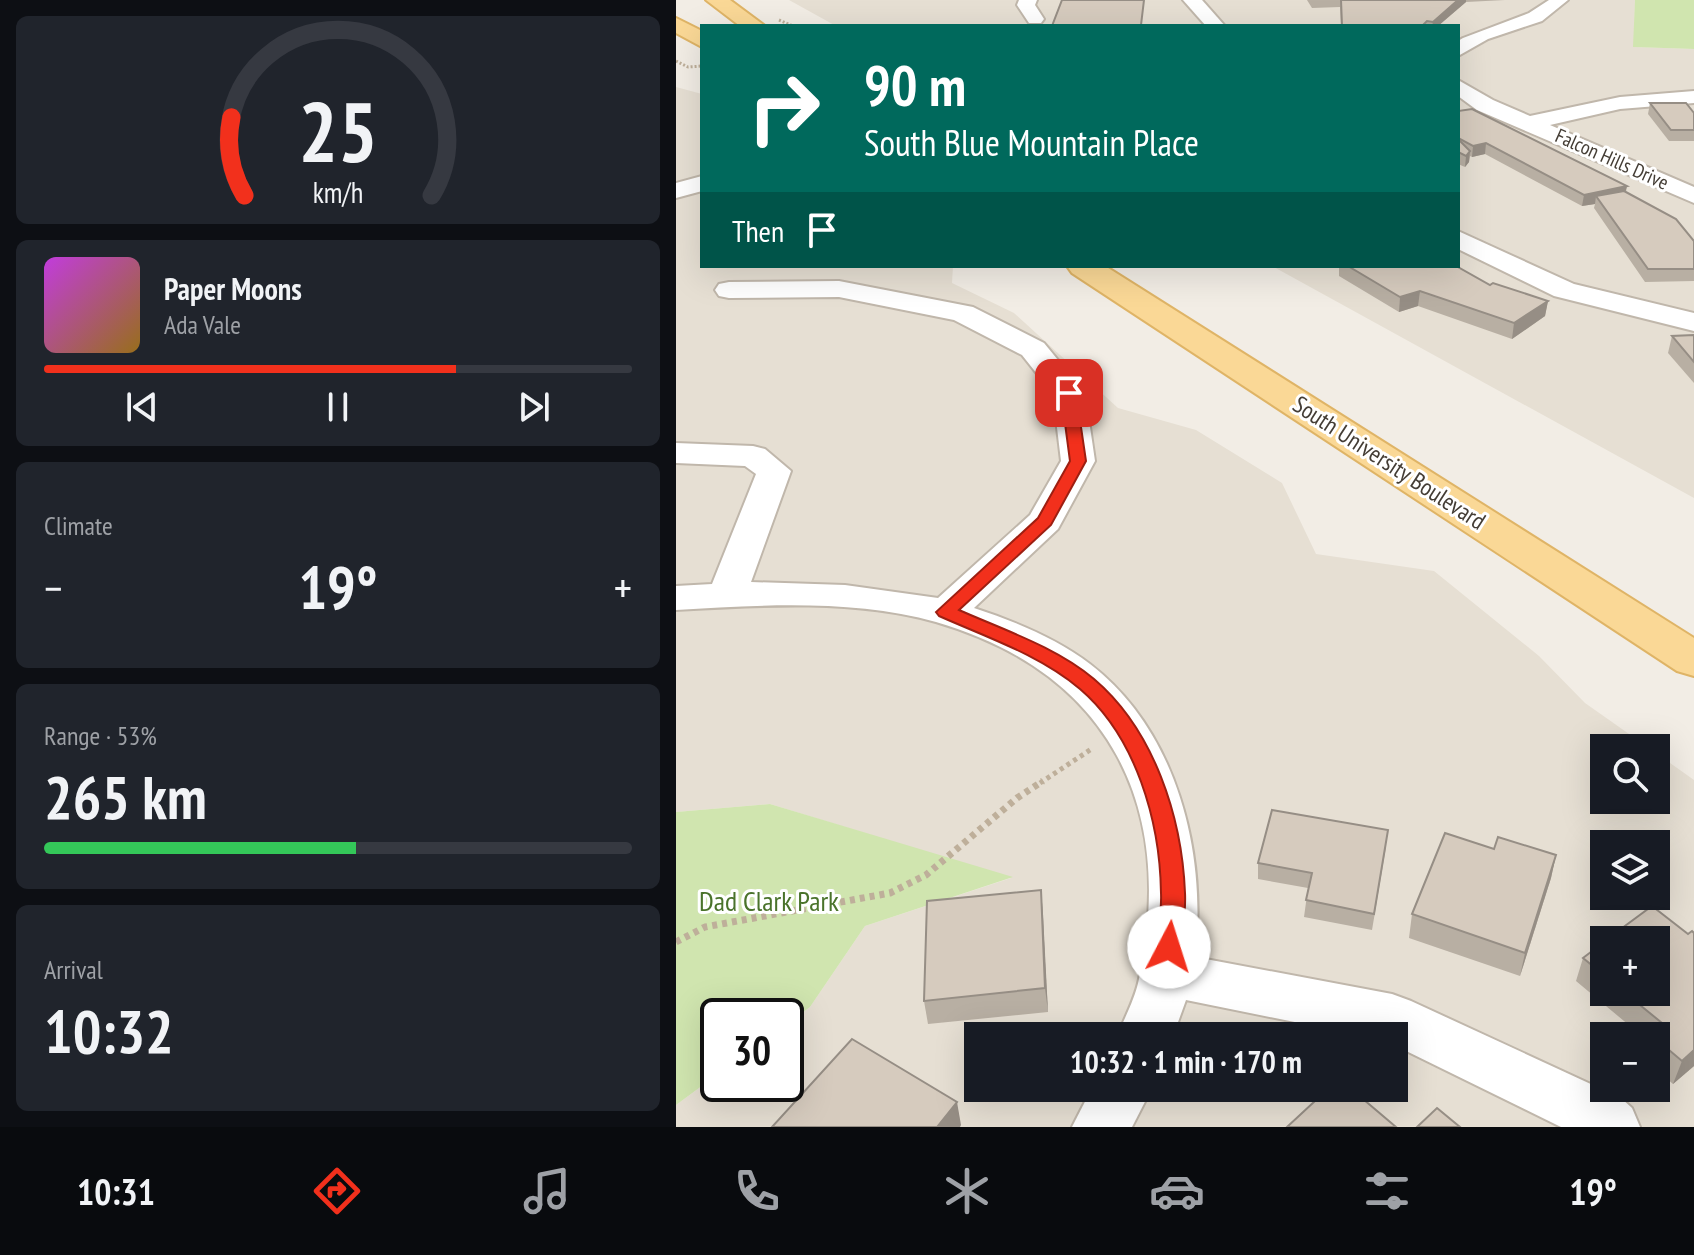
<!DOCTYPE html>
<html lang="en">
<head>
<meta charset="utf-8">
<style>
	:root { --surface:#171b24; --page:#20242c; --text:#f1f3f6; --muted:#9ea1a6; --line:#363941; --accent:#f2301c }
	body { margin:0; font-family:"PT Sans Narrow",sans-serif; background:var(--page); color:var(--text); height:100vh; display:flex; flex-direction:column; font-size:30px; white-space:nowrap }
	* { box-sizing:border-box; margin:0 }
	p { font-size:26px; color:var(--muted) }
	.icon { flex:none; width:44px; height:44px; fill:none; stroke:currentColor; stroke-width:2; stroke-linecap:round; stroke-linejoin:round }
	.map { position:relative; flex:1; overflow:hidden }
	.sheet { display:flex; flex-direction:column; gap:16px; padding:16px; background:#0d0f14; width:676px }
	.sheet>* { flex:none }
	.top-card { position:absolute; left:24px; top:24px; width:760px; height:244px; border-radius:0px; box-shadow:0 8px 32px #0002; background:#00695c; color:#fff; overflow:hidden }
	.buttons { position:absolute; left:914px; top:734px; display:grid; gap:16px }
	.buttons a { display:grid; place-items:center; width:80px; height:80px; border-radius:0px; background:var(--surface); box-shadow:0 8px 32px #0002; font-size:40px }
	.speed { position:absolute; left:24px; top:998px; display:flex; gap:16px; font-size:40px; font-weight:700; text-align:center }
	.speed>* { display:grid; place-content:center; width:104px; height:104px; border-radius:50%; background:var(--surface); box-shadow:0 8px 32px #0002; line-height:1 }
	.speed .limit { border:4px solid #111; border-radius:12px; background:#fff; color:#111 }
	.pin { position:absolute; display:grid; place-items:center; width:68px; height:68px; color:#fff; margin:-34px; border-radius:16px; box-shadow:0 4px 12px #0006 }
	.me { position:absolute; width:88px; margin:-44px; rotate:5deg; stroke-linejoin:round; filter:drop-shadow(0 0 6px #0008) }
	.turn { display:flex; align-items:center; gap:28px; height:168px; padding:0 32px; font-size:36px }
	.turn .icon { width:104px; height:104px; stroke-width:2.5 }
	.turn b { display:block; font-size:56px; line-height:68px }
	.then { display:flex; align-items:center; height:76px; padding:0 32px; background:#0003; gap:16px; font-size:30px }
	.big { font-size:60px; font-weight:800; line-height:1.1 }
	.sheet .widget { flex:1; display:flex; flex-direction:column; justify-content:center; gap:12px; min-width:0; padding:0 28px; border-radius:12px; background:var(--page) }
	.sheet .dial { align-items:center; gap:0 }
	.dial svg { height:208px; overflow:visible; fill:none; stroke:var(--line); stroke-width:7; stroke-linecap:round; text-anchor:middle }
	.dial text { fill:var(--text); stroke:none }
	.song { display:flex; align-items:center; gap:24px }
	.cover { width:96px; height:96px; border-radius:12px; background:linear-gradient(135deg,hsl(290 70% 55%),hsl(40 70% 35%)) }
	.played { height:8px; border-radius:4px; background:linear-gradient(90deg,var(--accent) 70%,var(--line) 70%) }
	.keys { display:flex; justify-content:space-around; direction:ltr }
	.heat { display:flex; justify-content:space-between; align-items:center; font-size:44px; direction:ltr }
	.charge { height:12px; border-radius:6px; background:linear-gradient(90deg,#34c759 53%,var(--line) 0) }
	.trip { position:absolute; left:288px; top:1022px; width:444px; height:80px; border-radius:0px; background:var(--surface); box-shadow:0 8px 32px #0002; font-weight:800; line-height:80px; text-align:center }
	.menu { display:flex; height:128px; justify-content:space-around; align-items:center; background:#090b0e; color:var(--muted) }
	.menu .icon { width:56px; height:56px }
	.menu .on { color:var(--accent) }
	.menu b { font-size:36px; color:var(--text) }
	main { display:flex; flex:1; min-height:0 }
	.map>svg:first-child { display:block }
</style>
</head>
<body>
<main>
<section class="sheet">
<div class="widget dial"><svg viewBox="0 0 100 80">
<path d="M14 69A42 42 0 1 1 86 69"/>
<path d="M14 69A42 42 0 0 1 9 39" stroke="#f2301c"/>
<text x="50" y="56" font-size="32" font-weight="700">25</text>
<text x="50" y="72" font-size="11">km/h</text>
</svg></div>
<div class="widget">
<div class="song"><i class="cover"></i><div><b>Paper Moons</b><p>Ada Vale</p></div></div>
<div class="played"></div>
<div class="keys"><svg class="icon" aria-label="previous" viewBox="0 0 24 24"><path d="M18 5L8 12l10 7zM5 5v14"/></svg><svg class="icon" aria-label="pause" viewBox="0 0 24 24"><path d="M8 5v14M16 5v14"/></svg><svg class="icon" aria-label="next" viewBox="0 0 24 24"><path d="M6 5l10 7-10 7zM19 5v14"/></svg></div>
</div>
<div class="widget"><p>Climate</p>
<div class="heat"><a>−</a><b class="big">19°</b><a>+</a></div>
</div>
<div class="widget"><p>Range · 53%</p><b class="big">265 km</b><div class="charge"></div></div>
<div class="widget"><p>Arrival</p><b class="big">10:32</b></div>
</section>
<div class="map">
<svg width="1018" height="1127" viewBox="0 0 1018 1127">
	<rect width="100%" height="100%" fill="#f2ede5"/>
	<g fill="#e6dfd3" fill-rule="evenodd">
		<path d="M113,0H959L958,47L1018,49V498L596,266H782V26H160Z"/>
		<path d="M0,87L26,94V266H277L276,283L338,313L442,408L520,430L606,483L640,554L758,571L863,656L909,703L973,748H928V800H980V753L1018,780V1127H0V1105L42,1074V1084H110V1025L134,1007L189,926L335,878L94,804L0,812ZM928,844H980V896H928ZM928,940H980V992H928ZM302,1036H718V1088H302ZM928,1036H980V1088H928Z"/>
	</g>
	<g fill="#d0e5af">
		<path d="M959,0H1018V49L957,47Z"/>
		<path d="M94,804L337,877L189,926L134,1007L110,1025V1016H42V1074L0,1105V812Z"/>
	</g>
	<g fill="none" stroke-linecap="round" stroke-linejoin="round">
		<defs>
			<g id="street">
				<path d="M343,0H361L359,5L368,19L365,23H353L341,5Z"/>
				<path d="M507,0H526L549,26H530Z"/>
				<path d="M873,0H892L866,21L812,39L782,56V41L787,38L853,13Z"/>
				<path d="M782,80L817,100L854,116L944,97L1018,91V103L944,109L874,125L1018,187V203L801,110L782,96Z"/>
				<path d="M26,176V191L0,198V183Z"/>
				<path d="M782,231L898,284L1018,313V331L878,296L782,249Z"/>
				<path d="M163,281L297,307L368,343L409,393L419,461L382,529L298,608C338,621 380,638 414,664C501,731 531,852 519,957L716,994L735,1001L945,1098L956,1108L964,1127H885L718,1045V1036H688L510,1000L497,1036H441C449,1017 459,999 463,979C500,807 434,673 260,622C178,599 84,605 0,610V586L36,584L80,474L69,466L0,463V443L77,446L89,449L115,471L75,582L169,585L262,598L354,515L385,461L377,394L346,355L278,320L163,297L53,298L43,296L39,290L43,284L53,282Z"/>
				<path d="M416,1088H476L456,1127H396Z"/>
			</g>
			<g id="primary">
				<path d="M30,0H54L89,26H64Z"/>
				<path d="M0,18L26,31V47L0,33Z"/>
				<path d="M391,266H429L1018,638V676L1001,671L396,273Z"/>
			</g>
		</defs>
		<use href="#street" stroke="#c0b7ab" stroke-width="4"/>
		<use href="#primary" stroke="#dfb466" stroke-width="4"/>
		<g stroke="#beaf9a" stroke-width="3" stroke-dasharray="2 2" stroke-linecap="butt">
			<path d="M103,20L117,26"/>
			<path d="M0,61L12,67L26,66"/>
		</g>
		<path stroke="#beaf9a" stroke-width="5" stroke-dasharray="4 4" stroke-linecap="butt" d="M364,783L417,748"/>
		<path stroke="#beaf9a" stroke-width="7" stroke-dasharray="5 5" stroke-linecap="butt" d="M0,942L29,927L214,893L250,875L341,798L367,781"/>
		<use href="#street" fill="#fff" fill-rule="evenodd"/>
		<use href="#primary" fill="#fad896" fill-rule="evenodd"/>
	</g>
	<g fill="#b8afa3">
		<path d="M631,0H829L790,2L762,26H665L664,7L636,8Z"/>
		<path d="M974,103L1018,113V141H993L972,114Z"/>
		<path d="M782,111L951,186L950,192L1018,241V281L969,282L918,208L919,204L906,206L809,154L796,157L794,156L793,162L789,167L782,164Z"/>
		<path d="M663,266H780L814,285L872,301L869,316L836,339L742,306L723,312L663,276Z"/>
		<path d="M1018,335V383L992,353L996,336Z"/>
		<path d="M710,847L696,930L628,917L632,888L582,879V863Z"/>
		<path d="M818,849L880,855L875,878L844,976L733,938L736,914Z"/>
		<path d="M365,890L372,1012L252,1024L248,1001Z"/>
		<path d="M1018,933V1066L997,1084L980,1069V1036H966L900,981L907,958L928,942V992H980L1012,934Z"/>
	</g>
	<g fill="#968e85">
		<path d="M782,0H790V2L762,26H756L757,22Z"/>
		<path d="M810,143L809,154L796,157L797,146Z"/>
		<path d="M794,151L793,162L789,167L790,156Z"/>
		<path d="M951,186L948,197L920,196L919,204L906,206L908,195Z"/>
		<path d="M744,291L742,306L723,312L724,297Z"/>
		<path d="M872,301L869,316L836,339L838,323Z"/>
		<path d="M880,855L875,878L844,976L849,953Z"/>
		<path d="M365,890L367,914L372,1012L369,988Z"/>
		<path d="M1018,1050V1066L997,1084L1006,1061Z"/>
		<path d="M281,1102L285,1125L284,1127H261Z"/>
	</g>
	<g fill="#d6cbbe" stroke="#968e85" stroke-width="2">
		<path d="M386,0H468L465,25L376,26Z"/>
		<path d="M665,0H782L757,22L751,21L746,26H666Z"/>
		<path d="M974,103H1010L1018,113V130H995Z"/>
		<path d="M796,109L951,186L908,195L810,143L797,146L782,138V111Z"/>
		<path d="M782,139L794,151L790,156L782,152Z"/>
		<path d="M948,191L1000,219L1018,241V269H972L920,196Z"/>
		<path d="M672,266H780L814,285L817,283L872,301L838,323L744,291L724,297Z"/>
		<path d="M1018,335V362L996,336Z"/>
		<path d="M596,810L712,830L698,914L630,900L636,873L582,863Z"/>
		<path d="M769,833L818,849L822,837L880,855L849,953L736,914Z"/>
		<path d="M365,890L369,988L248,1001L251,901Z"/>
		<path d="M976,906L1012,934L1016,931L1018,933V1050L1006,1061L980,1039V1036H976L973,1034L986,1023L948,992H980V940H930Z"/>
		<path d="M928,942V975L907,958Z"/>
		<path d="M176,1039L281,1102L261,1127H96Z"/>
		<path d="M653,1088H674L720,1127H611Z"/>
		<path d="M761,1108L784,1127H741Z"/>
	</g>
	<path fill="#f2301c" stroke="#9d1f12" stroke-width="2" d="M393,388L400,393L410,461L375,525L283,610C328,630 380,647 418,679C478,730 506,817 509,893C510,911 507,929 505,947L502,955L493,958L484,955L480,947C482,930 486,911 485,893C484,821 460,737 404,689C364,655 310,637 263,616L260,612L362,518L394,461L385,393Z"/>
	<g text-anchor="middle" stroke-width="6" stroke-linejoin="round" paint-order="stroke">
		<g font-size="20" fill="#443d35" stroke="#fff">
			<text transform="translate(936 159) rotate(24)" y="7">Falcon Hills Drive</text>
		</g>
		<g font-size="24" fill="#443d35" stroke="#fff">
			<text transform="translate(713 463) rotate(33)" y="8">South University Boulevard</text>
		</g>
		<g font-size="28" fill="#4a732b" stroke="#fff">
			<text x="93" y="911">Dad Clark Park</text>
		</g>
	</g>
</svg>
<div class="buttons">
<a><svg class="icon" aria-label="search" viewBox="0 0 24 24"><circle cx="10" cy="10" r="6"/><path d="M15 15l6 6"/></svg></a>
<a><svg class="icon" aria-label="layers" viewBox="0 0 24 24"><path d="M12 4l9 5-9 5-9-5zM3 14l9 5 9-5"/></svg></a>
<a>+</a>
<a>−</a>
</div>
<div class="speed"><div class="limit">30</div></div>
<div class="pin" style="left:393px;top:393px;background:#d93025"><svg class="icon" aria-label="arrive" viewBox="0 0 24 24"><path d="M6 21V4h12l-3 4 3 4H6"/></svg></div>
<svg class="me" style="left:493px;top:947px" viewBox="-20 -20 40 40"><circle r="19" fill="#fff"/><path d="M0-13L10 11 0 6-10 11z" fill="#f2301c"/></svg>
<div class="trip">10:32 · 1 min · 170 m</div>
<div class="top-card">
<div class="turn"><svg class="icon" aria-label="right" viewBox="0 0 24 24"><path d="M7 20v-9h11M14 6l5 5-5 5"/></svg><div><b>90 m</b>South Blue Mountain Place</div></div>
<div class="then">Then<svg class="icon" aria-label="arrive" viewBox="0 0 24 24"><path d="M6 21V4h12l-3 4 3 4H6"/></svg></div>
</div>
</div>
</main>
<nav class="menu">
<b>10:31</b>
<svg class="icon on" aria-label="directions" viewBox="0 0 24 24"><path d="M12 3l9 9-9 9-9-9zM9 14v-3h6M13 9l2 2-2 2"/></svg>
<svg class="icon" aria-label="music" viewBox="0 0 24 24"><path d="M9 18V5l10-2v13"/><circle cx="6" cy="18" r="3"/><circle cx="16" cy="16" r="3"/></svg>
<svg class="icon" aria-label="phone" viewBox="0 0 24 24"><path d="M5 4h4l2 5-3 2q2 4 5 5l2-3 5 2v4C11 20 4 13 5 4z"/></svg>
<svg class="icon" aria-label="climate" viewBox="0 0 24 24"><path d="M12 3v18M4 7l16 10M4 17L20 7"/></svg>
<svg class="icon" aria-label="car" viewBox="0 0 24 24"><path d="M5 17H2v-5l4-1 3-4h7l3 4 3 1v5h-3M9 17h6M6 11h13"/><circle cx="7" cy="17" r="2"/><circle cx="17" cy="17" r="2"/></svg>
<svg class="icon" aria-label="filters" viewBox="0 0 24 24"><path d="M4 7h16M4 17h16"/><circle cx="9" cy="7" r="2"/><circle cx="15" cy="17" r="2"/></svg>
<b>19°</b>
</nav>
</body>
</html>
